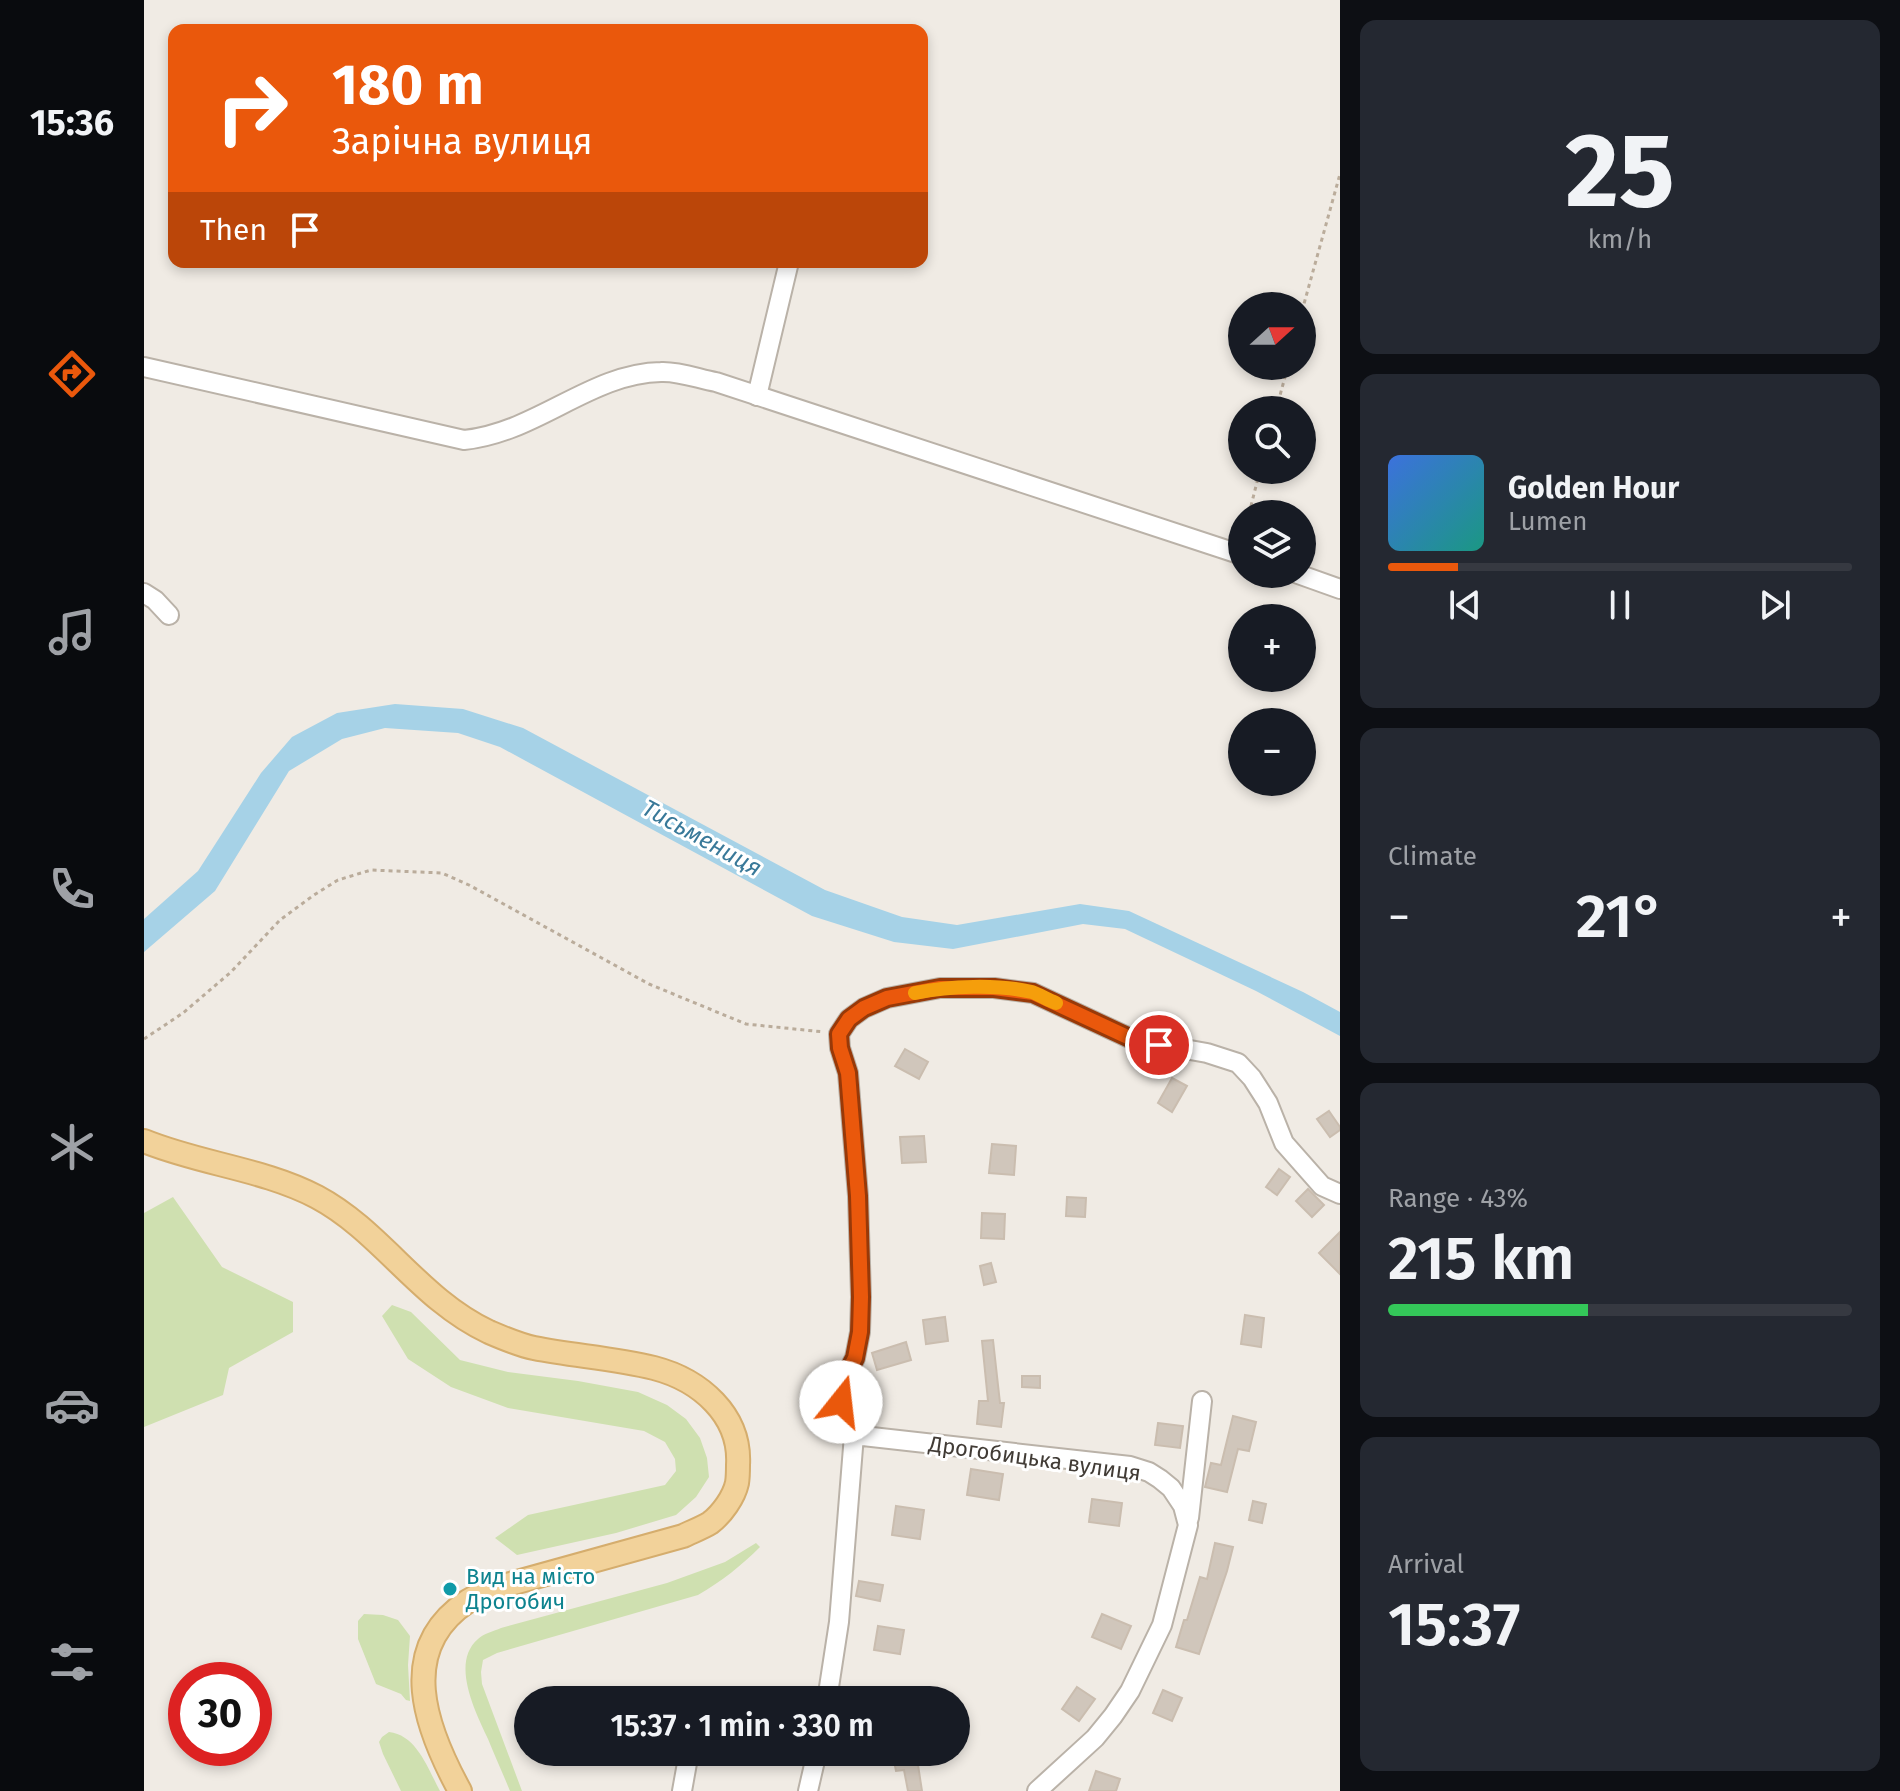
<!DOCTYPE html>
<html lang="en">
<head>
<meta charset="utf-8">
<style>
	:root { --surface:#171b24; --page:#242831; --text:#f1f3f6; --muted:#9ea1a6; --line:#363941; --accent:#ea580c }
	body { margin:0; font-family:"Fira Sans",sans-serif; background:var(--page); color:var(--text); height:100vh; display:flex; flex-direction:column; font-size:30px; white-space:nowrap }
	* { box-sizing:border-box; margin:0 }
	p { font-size:26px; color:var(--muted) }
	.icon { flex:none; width:44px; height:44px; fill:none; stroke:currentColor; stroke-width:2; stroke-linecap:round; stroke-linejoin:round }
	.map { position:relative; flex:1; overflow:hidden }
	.details { display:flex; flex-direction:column; gap:20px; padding:20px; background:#0d0f14; width:560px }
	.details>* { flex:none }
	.banner { position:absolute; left:24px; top:24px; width:760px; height:244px; border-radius:16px; box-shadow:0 4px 12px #0003; background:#ea580c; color:#fff; overflow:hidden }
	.needle { width:52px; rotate:69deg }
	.controls { position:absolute; left:1084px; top:292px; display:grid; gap:16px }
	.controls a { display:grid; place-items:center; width:88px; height:88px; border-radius:50%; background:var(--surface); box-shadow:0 4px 12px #0003; font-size:40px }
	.speed { position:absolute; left:24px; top:1662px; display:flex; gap:16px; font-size:40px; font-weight:700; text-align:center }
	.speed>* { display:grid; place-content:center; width:104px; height:104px; border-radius:50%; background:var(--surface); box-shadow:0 4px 12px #0003; line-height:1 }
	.speed .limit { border:12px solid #d22; background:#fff; color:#111 }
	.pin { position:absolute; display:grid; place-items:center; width:68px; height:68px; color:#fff; margin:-34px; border:4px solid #fff; border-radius:50%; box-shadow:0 2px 8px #0007 }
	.me { position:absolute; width:88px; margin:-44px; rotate:16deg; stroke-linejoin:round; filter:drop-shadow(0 0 6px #0008) }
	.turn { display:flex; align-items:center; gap:28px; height:168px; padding:0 32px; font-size:36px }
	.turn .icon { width:104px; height:104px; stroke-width:2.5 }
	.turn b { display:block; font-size:56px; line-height:68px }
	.then { display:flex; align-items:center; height:76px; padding:0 32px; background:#0003; gap:16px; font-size:30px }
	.big { font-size:60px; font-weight:600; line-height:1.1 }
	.details .widget { flex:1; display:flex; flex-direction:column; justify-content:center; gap:12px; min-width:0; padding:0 28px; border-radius:16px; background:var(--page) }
	.details .dial { align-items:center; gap:0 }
	.dial b { font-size:104px; line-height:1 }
	.song { display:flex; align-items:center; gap:24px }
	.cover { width:96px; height:96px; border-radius:12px; background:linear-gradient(135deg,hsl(220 70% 55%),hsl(170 70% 35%)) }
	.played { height:8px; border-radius:4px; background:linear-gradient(90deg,var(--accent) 15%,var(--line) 15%) }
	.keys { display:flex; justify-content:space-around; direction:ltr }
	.heat { display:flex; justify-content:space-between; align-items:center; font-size:44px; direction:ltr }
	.charge { height:12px; border-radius:6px; background:linear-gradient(90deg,#34c759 43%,var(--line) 0) }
	.trip { position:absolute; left:370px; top:1686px; width:456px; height:80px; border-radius:40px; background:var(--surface); box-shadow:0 4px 12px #0003; font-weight:600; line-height:80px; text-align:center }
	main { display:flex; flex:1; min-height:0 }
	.dock { display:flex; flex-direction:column; width:144px; justify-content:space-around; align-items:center; background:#090b0e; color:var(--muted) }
	.dock .icon { width:56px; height:56px }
	.dock .current { color:var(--accent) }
	.dock b { font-size:36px; color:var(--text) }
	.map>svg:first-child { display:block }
</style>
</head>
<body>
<main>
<nav class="dock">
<b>15:36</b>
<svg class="icon current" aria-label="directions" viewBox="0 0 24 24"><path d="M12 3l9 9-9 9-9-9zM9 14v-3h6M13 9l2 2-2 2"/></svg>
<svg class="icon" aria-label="music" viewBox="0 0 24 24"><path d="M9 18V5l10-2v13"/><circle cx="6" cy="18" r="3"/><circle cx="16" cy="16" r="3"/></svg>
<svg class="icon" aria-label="phone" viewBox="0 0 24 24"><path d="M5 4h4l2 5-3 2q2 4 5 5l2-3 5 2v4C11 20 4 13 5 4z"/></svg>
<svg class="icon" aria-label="climate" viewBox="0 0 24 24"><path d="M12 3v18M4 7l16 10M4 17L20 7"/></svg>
<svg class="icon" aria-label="car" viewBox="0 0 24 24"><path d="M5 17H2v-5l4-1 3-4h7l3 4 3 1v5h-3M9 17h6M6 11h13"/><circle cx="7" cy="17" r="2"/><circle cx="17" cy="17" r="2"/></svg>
<svg class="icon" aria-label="filters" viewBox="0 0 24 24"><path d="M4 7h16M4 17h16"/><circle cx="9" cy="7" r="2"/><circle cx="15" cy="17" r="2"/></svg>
</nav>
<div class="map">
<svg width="1196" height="1791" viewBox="0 0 1196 1791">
	<rect width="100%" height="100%" fill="#f0ebe4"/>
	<g fill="#cfe0b0">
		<path d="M29,1197L78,1267L149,1302V1332L85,1368L79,1395L0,1427V1213Z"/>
		<path d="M248,1305L267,1312L316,1360L364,1372L434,1381L494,1392L523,1405L542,1419L556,1438L563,1458L565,1477L552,1497L532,1515L472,1533L373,1555L351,1538L384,1515L521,1485L532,1471L531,1459L521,1442L500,1431L364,1408L307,1387L264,1359L238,1316Z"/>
		<path d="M612,1543L616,1547C597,1566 578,1581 554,1595L353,1653L339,1660L337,1672L338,1684L378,1791H366C359,1774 351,1756 344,1739C332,1713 306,1663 334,1639C339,1634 350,1631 357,1628L523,1583L581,1562Z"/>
		<path d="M220,1614L239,1615L254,1620L266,1636L264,1665L266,1701L262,1700L257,1694L232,1684L214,1639V1621Z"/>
		<path d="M245,1732C273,1735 284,1769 296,1791H257L239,1754L235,1742L238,1737Z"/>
	</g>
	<path fill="#a6d2e7" d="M251,704L319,709L379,728L681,890L758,917L813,925L936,904L985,911L1159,992L1196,1012V1036L1112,991L981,929L939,924L809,949L750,942L668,916L356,747L314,733L241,728L198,739L145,771L71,891L0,952V919L54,871L117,773L148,737L193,713Z"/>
	<g fill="#d0c6bb" stroke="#cabdaf" stroke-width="2">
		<path d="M761,1049L784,1062L775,1079L751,1066Z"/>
		<path d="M1028,1078L1043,1086L1028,1112L1014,1103Z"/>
		<path d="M1185,1111L1196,1127V1130L1186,1137L1173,1119Z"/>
		<path d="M780,1136L782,1162L758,1163L756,1137Z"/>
		<path d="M848,1144L872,1146L870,1175L845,1173Z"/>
		<path d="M1135,1169L1146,1177L1133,1195L1122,1187Z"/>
		<path d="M1164,1189L1180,1205L1168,1217L1152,1201Z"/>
		<path d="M923,1197L942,1198L941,1217L922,1216Z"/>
		<path d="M838,1213L861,1214L860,1239L837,1238Z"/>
		<path d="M1196,1232V1274L1175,1253Z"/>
		<path d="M847,1263L852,1282L840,1285L836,1266Z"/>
		<path d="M1101,1315L1120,1318L1117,1347L1097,1344Z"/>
		<path d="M801,1317L804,1341L782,1344L779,1320Z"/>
		<path d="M849,1340L856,1403H860L857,1427L833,1424L835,1401H844L838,1341Z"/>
		<path d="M762,1342L767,1360L733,1370L728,1353Z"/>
		<path d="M878,1376H896V1388L878,1387Z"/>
		<path d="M1089,1416L1112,1422L1105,1451L1094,1449L1083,1492L1061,1487L1067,1463L1077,1465Z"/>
		<path d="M1014,1423L1039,1426L1036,1448L1011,1445Z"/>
		<path d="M827,1469L859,1474L855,1500L823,1495Z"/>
		<path d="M948,1499L978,1503L975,1526L945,1522Z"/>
		<path d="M1109,1501L1122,1504L1118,1523L1105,1520Z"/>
		<path d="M752,1506L780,1510L776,1539L748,1535Z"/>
		<path d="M1071,1543L1089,1547L1083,1571L1055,1654L1032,1647L1040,1620H1043L1056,1577L1063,1579Z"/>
		<path d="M715,1581L739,1585L736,1601L712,1596Z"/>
		<path d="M958,1614L987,1626L977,1649L948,1637Z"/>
		<path d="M734,1626L760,1630L756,1654L730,1650Z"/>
		<path d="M933,1687L951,1699L935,1721L918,1709Z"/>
		<path d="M1019,1690L1038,1698L1028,1721L1009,1713Z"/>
		<path d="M772,1752L778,1791H764L760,1770L752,1771L749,1756Z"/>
		<path d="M952,1771L976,1779L972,1791H945Z"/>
	</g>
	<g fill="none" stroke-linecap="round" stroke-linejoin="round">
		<defs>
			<g id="minor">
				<path d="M0,367L320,440C392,433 447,373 517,372C535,371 555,379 572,382L1098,555"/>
				<path d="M613,396L645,262"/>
				<path d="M1154,574L1196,589"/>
				<path d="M0,593L11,600L25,615"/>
				<path d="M710,1435L701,1417L697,1402L699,1381L711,1358L716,1332L717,1297L714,1196L704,1073L696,1048L695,1034L705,1019L720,1008L743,998L796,988H850L889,993L990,1040L1063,1053L1094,1063L1108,1078L1124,1103L1140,1143L1178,1186L1196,1194"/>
				<path d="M1045,1518L1058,1401"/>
				<path d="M683,1700L695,1622L710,1435L986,1466L1005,1472L1016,1479L1027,1488L1039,1506L1044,1525L1018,1625L986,1691L969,1716L951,1738L893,1791"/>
				<path d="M538,1791L545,1752"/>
				<path d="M664,1791L673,1752"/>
			</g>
			<path id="major" d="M0,1141C56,1164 120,1169 173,1197C237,1231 276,1300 345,1332C359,1338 375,1345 390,1348C430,1356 471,1358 510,1368C556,1380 597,1415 594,1465C594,1470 594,1477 593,1483C590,1497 578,1514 566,1523C558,1528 547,1532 539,1536L359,1586C347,1590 335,1594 324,1601C251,1649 282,1729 316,1791"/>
		</defs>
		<use href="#minor" stroke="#bab2a8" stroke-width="22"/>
		<use href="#major" stroke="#d5ad6d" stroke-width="26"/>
		<g stroke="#baac9b" stroke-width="3" stroke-dasharray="4 4" stroke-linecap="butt">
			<path d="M1158,311L1196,174"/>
			<path d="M1132,410L1144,366"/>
			<path d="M1105,514L1116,470"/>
			<path d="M0,1039L39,1013L87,972L136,920L170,895L194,880L227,870L298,873L325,885L505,984L602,1024L680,1032"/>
		</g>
		<use href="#minor" stroke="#fff" stroke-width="18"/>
		<use href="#major" stroke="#f2d29a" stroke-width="22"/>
	</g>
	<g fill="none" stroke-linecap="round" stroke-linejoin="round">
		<defs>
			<path id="route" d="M697,1402L699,1381L711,1358L716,1332L717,1297L714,1196L704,1073L696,1048L695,1034L705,1019L720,1008L743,998L796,988H850L889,993L990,1040L1015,1045"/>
		</defs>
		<use href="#route" stroke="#983908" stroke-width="20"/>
		<use href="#route" stroke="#ea580c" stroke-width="14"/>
		<path stroke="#f59e0b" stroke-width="14" d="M771,993C806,986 853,984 888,992C896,995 904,1000 912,1003"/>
	</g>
	<circle fill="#0f9aa8" stroke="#fff" stroke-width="3" cx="306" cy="1589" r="8"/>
	<g text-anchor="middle" stroke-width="6" stroke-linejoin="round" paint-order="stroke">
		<g font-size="22" fill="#413b35" stroke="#fff">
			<text transform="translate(891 1458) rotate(8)" y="8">Дрогобицька вулиця</text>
		</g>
		<g font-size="22" fill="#0d838f" stroke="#fff" text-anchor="start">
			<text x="322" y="1584">Вид на місто<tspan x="322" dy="25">Дрогобич</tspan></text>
		</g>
		<g font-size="24" font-style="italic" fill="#397999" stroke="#fff">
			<text transform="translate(558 838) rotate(29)" y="8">Тисьмениця</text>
		</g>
	</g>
</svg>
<div class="controls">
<a><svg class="needle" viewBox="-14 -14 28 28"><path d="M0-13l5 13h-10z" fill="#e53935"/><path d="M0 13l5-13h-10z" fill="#9ea1a6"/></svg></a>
<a><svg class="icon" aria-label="search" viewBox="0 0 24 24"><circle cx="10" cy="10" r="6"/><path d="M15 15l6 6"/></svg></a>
<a><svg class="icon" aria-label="layers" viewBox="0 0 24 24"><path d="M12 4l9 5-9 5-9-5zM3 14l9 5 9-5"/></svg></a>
<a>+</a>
<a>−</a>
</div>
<div class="speed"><div class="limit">30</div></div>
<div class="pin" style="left:1015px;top:1045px;background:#d93025"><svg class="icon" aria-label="arrive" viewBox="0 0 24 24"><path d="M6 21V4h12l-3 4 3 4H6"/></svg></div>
<svg class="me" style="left:697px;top:1402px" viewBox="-20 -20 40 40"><circle r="19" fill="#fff"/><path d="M0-13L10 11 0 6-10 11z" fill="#ea580c"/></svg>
<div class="trip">15:37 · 1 min · 330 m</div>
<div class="banner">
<div class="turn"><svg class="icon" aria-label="right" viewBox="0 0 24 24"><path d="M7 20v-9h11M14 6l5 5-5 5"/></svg><div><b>180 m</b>Зарічна вулиця</div></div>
<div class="then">Then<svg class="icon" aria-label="arrive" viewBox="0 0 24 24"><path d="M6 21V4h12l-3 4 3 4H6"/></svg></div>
</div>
</div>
<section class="details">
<div class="widget dial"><b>25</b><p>km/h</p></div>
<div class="widget">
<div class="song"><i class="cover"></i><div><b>Golden Hour</b><p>Lumen</p></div></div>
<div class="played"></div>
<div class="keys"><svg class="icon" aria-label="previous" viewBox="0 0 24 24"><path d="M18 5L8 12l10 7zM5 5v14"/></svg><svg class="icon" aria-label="pause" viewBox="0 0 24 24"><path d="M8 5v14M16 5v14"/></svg><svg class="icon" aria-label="next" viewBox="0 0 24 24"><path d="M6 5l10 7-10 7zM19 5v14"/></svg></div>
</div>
<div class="widget"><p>Climate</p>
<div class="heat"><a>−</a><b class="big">21°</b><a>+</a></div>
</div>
<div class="widget"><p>Range · 43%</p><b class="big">215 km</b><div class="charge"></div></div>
<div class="widget"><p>Arrival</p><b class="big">15:37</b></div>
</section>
</main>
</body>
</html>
